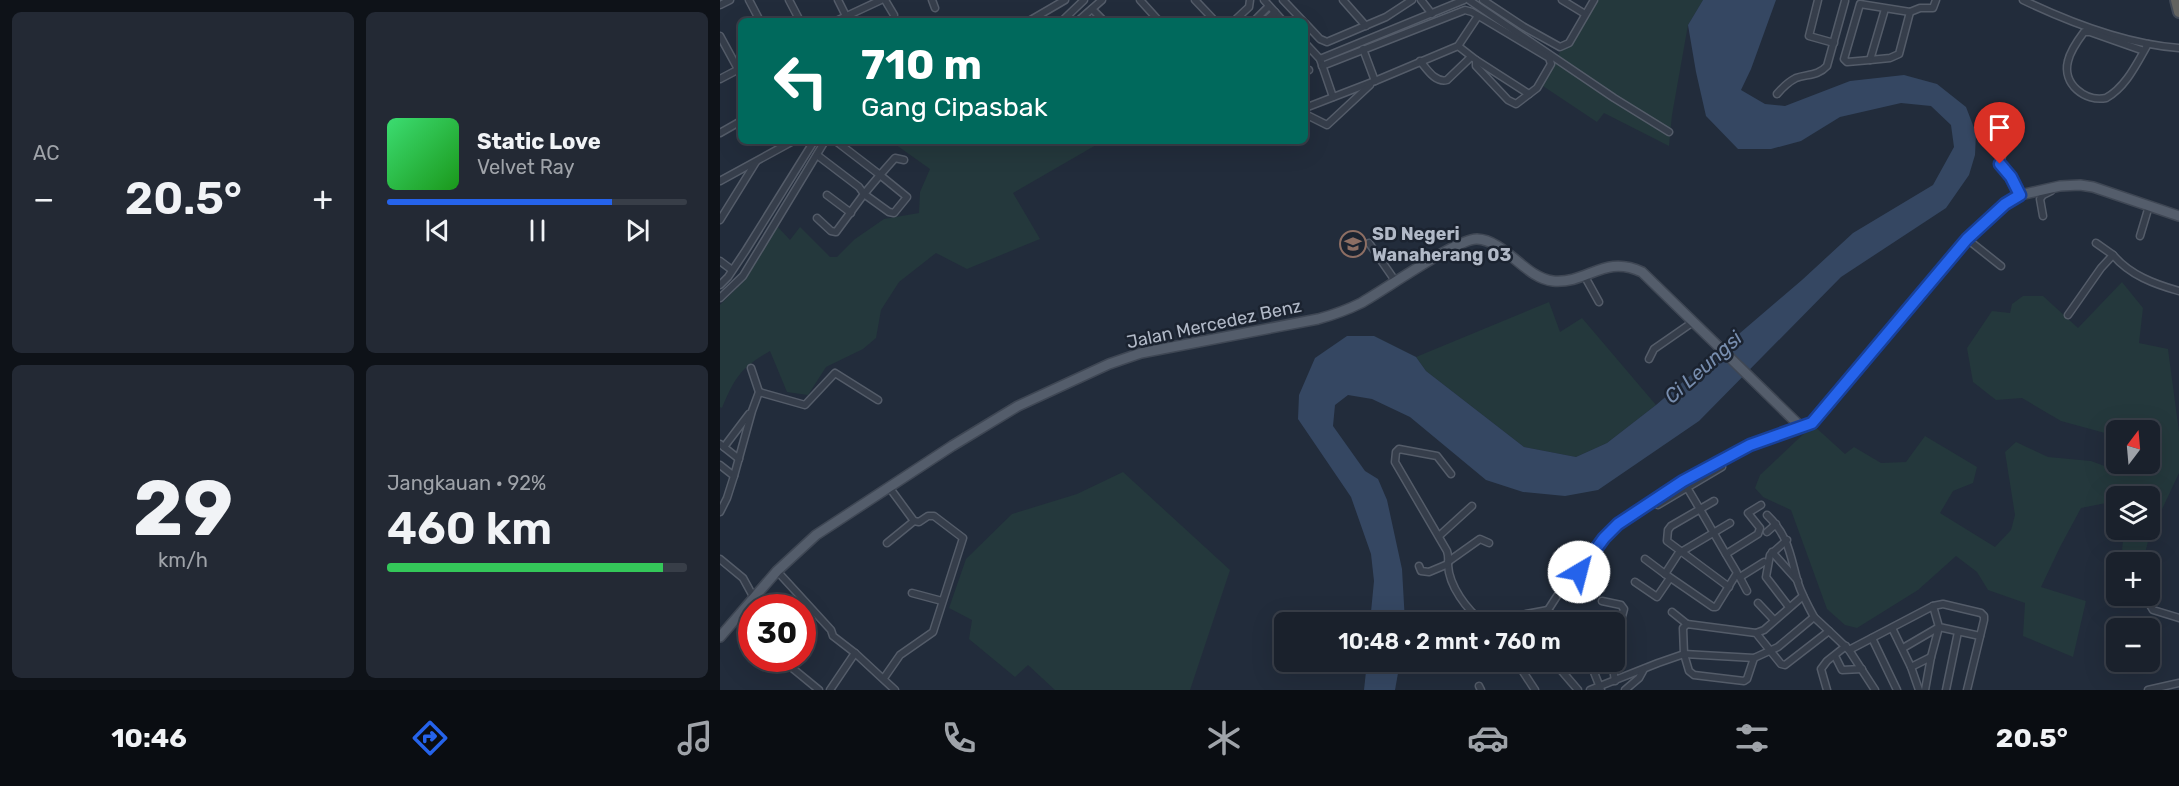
<!DOCTYPE html>
<html lang="id">
<head>
<meta charset="utf-8">
<style>
	:root { --surface:#1a212c; --page:#232934; --text:#f1f3f6; --muted:#9fa3a9; --line:#383e48; --accent:#2563eb }
	body { margin:0; font-family:Rubik,sans-serif; background:var(--page); color:var(--text); height:100vh; display:flex; flex-direction:column; font-size:22px; white-space:nowrap }
	* { box-sizing:border-box; margin:0 }
	p { font-size:20px; color:var(--muted) }
	.icon { flex:none; width:33px; height:33px; fill:none; stroke:currentColor; stroke-width:2; stroke-linecap:round; stroke-linejoin:round }
	.map { position:relative; flex:1; overflow:hidden }
	.side { display:flex; flex-direction:column; gap:12px; padding:12px; background:#0e1218; width:720px }
	.side>* { flex:none }
	.guide { position:absolute; left:18px; top:18px; width:570px; height:126px; border-radius:9px; box-shadow:0 6px 24px #0002,0 0 0 2px var(--line); background:#00695c; color:#fff; overflow:hidden }
	.needle { width:39px; rotate:16deg }
	.buttons { position:absolute; left:1386px; top:420px; display:grid; gap:12px }
	.buttons a { display:grid; place-items:center; width:54px; height:54px; border-radius:9px; background:var(--surface); box-shadow:0 6px 24px #0002,0 0 0 2px var(--line); font-size:30px }
	.speed { position:absolute; left:18px; top:594px; display:flex; gap:12px; font-size:30px; font-weight:700; text-align:center }
	.speed>* { display:grid; place-content:center; width:78px; height:78px; border-radius:50%; background:var(--surface); box-shadow:0 6px 24px #0002,0 0 0 2px var(--line); line-height:1 }
	.speed .limit { border:9px solid #d22; background:#fff; color:#111 }
	.pin { position:absolute; display:grid; place-items:center; width:51px; height:51px; color:#fff; margin:-62px -26px; border-radius:50% 50% 50% 0; rotate:-45deg; box-shadow:0 0 6px #0007 }
	.pin .icon { rotate:45deg }
	.me { position:absolute; width:66px; margin:-33px; rotate:37deg; stroke-linejoin:round; filter:drop-shadow(0 0 4px #0008) }
	.turn { display:flex; align-items:center; gap:21px; height:126px; padding:0 24px; font-size:27px }
	.turn .icon { width:78px; height:78px; stroke-width:2.5 }
	.turn b { display:block; font-size:42px; line-height:51px }
	.big { font-size:45px; font-weight:600; line-height:1.1 }
	.side .widget { flex:1; display:flex; flex-direction:column; justify-content:center; gap:9px; min-width:0; padding:0 21px; border-radius:9px; background:var(--page) }
	.side .dial { align-items:center; gap:0 }
	.dial b { font-size:78px; line-height:1 }
	.song { display:flex; align-items:center; gap:18px }
	.cover { width:72px; height:72px; border-radius:9px; background:linear-gradient(135deg,hsl(140 70% 55%),hsl(120 70% 35%)) }
	.played { height:6px; border-radius:3px; background:linear-gradient(90deg,var(--accent) 75%,var(--line) 75%) }
	.keys { display:flex; justify-content:space-around; direction:ltr }
	.heat { display:flex; justify-content:space-between; align-items:center; font-size:33px; direction:ltr }
	.charge { height:9px; border-radius:4px; background:linear-gradient(90deg,#34c759 92%,var(--line) 0) }
	.side .tiles { flex:1; display:grid; gap:12px; grid-template-columns:repeat(2,1fr) }
	.trip { position:absolute; left:554px; top:612px; width:351px; height:60px; border-radius:9px; background:var(--surface); box-shadow:0 6px 24px #0002,0 0 0 2px var(--line); font-weight:600; line-height:60px; text-align:center }
	.menu { display:flex; height:96px; justify-content:space-around; align-items:center; background:#0a0d12; color:var(--muted) }
	.menu .icon { width:42px; height:42px }
	.menu .active { color:var(--accent) }
	.menu b { font-size:27px; color:var(--text) }
	main { display:flex; flex:1; min-height:0 }
	.map>svg:first-child { display:block }
</style>
</head>
<body>
<main>
<section class="side">
<div class="tiles">
<div class="widget"><p>AC</p>
<div class="heat"><a>−</a><b class="big">20.5°</b><a>+</a></div>
</div>
<div class="widget">
<div class="song"><i class="cover"></i><div><b>Static Love</b><p>Velvet Ray</p></div></div>
<div class="played"></div>
<div class="keys"><svg class="icon" aria-label="previous" viewBox="0 0 24 24"><path d="M18 5L8 12l10 7zM5 5v14"/></svg><svg class="icon" aria-label="pause" viewBox="0 0 24 24"><path d="M8 5v14M16 5v14"/></svg><svg class="icon" aria-label="next" viewBox="0 0 24 24"><path d="M6 5l10 7-10 7zM19 5v14"/></svg></div>
</div>
<div class="widget dial"><b>29</b><p>km/h</p></div>
<div class="widget"><p>Jangkauan · 92%</p><b class="big">460 km</b><div class="charge"></div></div>
</div>
</section>
<div class="map">
<svg width="1459" height="690" viewBox="0 0 1459 690">
	<rect width="100%" height="100%" fill="#222c3b"/>
	<g fill="#24383c">
		<path d="M874,0H983L968,25L952,115L949,146L884,113L877,122L823,86L840,52Z"/>
		<path d="M173,141H383L293,193L320,239L247,269L216,253L179,282L161,310L156,338L143,349L106,367L88,395L67,392L50,351C21,368 15,377 2,408L0,407V305L26,279L57,226L70,240L80,227L110,257H117L135,239L164,219L199,213L200,192L210,169L172,142Z"/>
		<path d="M1402,282L1423,308L1419,343L1448,349L1459,432V473L1429,537L1423,562H1401L1404,530H1430V496H1396V512L1391,502L1361,508L1340,547L1321,587L1366,601L1353,657L1303,636L1305,603L1268,590L1257,572L1236,556L1198,590L1137,628L1125,625L1107,609L1071,510L1043,497L1035,488L1040,475L1093,425L1125,454L1134,447L1161,463L1186,462L1205,436L1257,467L1253,483L1233,491L1220,513L1275,547L1291,530L1295,515L1285,452L1296,442L1328,457L1371,461L1406,474L1408,464H1430V430H1396V436L1341,421L1302,398L1276,400L1253,382L1247,348L1272,311L1290,313L1292,304L1303,296H1323L1358,328Z"/>
		<path d="M829,302L840,332L862,318L936,405L887,443L856,457L804,447L706,371L696,357Z"/>
		<path d="M403,472L510,570L470,690H335L308,665L295,677L249,639L252,620L229,608L246,559L292,514L357,494Z"/>
	</g>
	<g fill="#354762">
		<path d="M983,0H1056L1031,69L1021,90L1045,104L1065,106L1130,81L1184,75L1217,84L1246,107L1256,133L1255,155L1249,175L1226,208L1121,277L979,421L878,490L845,496L803,492L766,480L690,417L652,399L628,395L615,405L613,426L645,471L658,479L667,500L682,569L685,622H650L654,581L651,554L631,497L578,419L579,395L595,358L627,336H654L696,357L706,371L804,447L856,457L887,443L936,405L1082,280L1133,233L1213,185L1234,147L1231,125L1211,106L1181,103L1120,117L1081,141L1051,149H1018L986,116L976,72L968,25Z"/>
		<path d="M647,662H680L675,690H644Z"/>
	</g>
	<g fill="none" stroke-linecap="round" stroke-linejoin="round">
		<defs>
			<g id="minor">
				<path d="M29,0L40,21"/>
				<path d="M69,0L80,21"/>
				<path d="M118,0L126,16"/>
				<path d="M165,0L174,15"/>
				<path d="M212,0L215,8"/>
				<path d="M420,0L439,21"/>
				<path d="M475,0L495,21"/>
				<path d="M544,0L563,21"/>
				<path d="M563,0L583,21"/>
				<path d="M623,0L646,26"/>
				<path d="M701,0L712,14"/>
				<path d="M749,0L894,98L949,132"/>
				<path d="M763,0L804,27L840,47L849,43L874,0"/>
				<path d="M842,0L865,14"/>
				<path d="M1098,0L1089,36L1114,43"/>
				<path d="M1303,0C1351,23 1405,44 1459,48"/>
				<path d="M0,5L10,0"/>
				<path d="M372,9L384,21"/>
				<path d="M1165,9L1150,60L1170,58L1179,54L1190,12"/>
				<path d="M535,20L549,6"/>
				<path d="M116,21L161,0"/>
				<path d="M309,21L345,0"/>
				<path d="M342,21L364,0"/>
				<path d="M358,21L382,0"/>
				<path d="M514,21L529,7L530,0"/>
				<path d="M545,21L555,12"/>
				<path d="M585,23L600,39L607,42L666,17L692,0"/>
				<path d="M0,36L18,69"/>
				<path d="M585,43L600,59L613,97"/>
				<path d="M643,49L655,81"/>
				<path d="M1424,51L1370,32H1364C1358,40 1350,52 1348,61C1342,84 1365,102 1386,98C1406,87 1417,63 1428,44"/>
				<path d="M600,59L744,0"/>
				<path d="M756,60L809,94"/>
				<path d="M1150,60L1127,62L1124,59L1140,4L1190,12L1200,8H1213L1216,0"/>
				<path d="M700,61C707,69 715,83 727,80L751,57"/>
				<path d="M602,66L745,10L752,12L829,58L831,64L817,88L796,104L788,100L756,66V60L738,46"/>
				<path d="M585,72L589,70"/>
				<path d="M0,79L21,68"/>
				<path d="M1057,94C1063,87 1068,82 1076,78C1087,74 1098,76 1107,66L1125,1"/>
				<path d="M585,108L655,81L738,46L758,16"/>
				<path d="M585,114L607,125L650,85"/>
				<path d="M1287,130L1280,166L1291,177L1300,195"/>
				<path d="M0,133L21,121"/>
				<path d="M117,142L160,175L175,158L184,160"/>
				<path d="M160,175L187,197L174,213L169,212L144,194Z"/>
				<path d="M0,181L73,141"/>
				<path d="M107,195L131,213"/>
				<path d="M1323,216L1320,199L1323,195L1331,191"/>
				<path d="M97,218L111,231L116,232L144,194L139,187L97,155"/>
				<path d="M0,220L36,162"/>
				<path d="M1420,236L1429,206"/>
				<path d="M1247,239L1281,266"/>
				<path d="M649,243L676,282"/>
				<path d="M1376,243L1393,255"/>
				<path d="M0,261L12,270"/>
				<path d="M864,275L879,302"/>
				<path d="M0,285L8,277L26,250L94,141"/>
				<path d="M0,298L23,276L105,141"/>
				<path d="M1348,315L1381,268L1393,255C1410,275 1434,284 1459,291"/>
				<path d="M929,359L934,349L973,322"/>
				<path d="M39,392L85,405L115,373L158,400"/>
				<path d="M0,444L19,459"/>
				<path d="M4,447L29,414"/>
				<path d="M0,465L14,476L7,498L0,512"/>
				<path d="M731,474L717,456L679,449L676,452L675,462L727,551C729,557 728,559 728,565C729,586 747,610 763,622L828,610"/>
				<path d="M14,476L32,411L39,392L31,368"/>
				<path d="M963,481C981,510 998,541 1016,571L1017,573L996,607H993L945,574L958,554L961,552L1010,523"/>
				<path d="M994,501L951,526L948,530L947,541L1009,587"/>
				<path d="M938,505L1002,467"/>
				<path d="M1047,532L1056,524"/>
				<path d="M719,536L752,506"/>
				<path d="M1067,540L1050,555L1046,577L1069,607"/>
				<path d="M167,543L194,521"/>
				<path d="M1052,552L1078,581"/>
				<path d="M1006,554L1038,534L1040,528L1028,513L1041,505"/>
				<path d="M0,559L23,578L34,598"/>
				<path d="M925,559L945,574"/>
				<path d="M729,561L760,539L769,543"/>
				<path d="M699,566L701,571L709,572L728,564"/>
				<path d="M57,571L111,630L113,636L135,653L175,690"/>
				<path d="M1019,576L1027,591"/>
				<path d="M1020,577L1044,562"/>
				<path d="M915,582L937,597L950,578"/>
				<path d="M192,593L222,601"/>
				<path d="M1433,594L1430,605L1433,610L1459,618"/>
				<path d="M882,601L901,605L904,609L901,620L894,633"/>
				<path d="M1038,603L1054,620"/>
				<path d="M1213,606L1219,627L1260,636"/>
				<path d="M952,612L967,624"/>
				<path d="M19,615L32,628"/>
				<path d="M835,622L831,618L828,610L837,596L859,572L884,539L899,524L922,508L963,481L1017,451L1030,445L1082,427"/>
				<path d="M1172,628L1191,667L1199,690"/>
				<path d="M1109,631L1129,650L1155,690"/>
				<path d="M1036,633L1044,630L1083,596"/>
				<path d="M1152,638L1177,690"/>
				<path d="M1183,648L1219,627L1211,657L1205,690"/>
				<path d="M1129,650L1213,606L1223,604L1261,613L1264,616V620L1247,690"/>
				<path d="M1115,656L1122,670L1142,669"/>
				<path d="M60,658L99,690"/>
				<path d="M1034,658L1027,679L1024,681L974,675L969,671L964,654L963,628L967,624L1036,633L1061,664L1065,665L1109,631L1094,617"/>
				<path d="M870,662L881,690"/>
				<path d="M892,662L895,681"/>
				<path d="M800,667L815,690"/>
				<path d="M1191,667L1211,657"/>
				<path d="M840,669L858,690"/>
				<path d="M164,678L180,655L213,632L243,538L214,516H208L199,522L194,521L169,487"/>
				<path d="M759,686L761,690"/>
				<path d="M110,690L135,653"/>
				<path d="M870,690L938,663L964,654L1034,658L1058,647L1094,617C1088,606 1082,595 1078,583C1070,555 1069,536 1047,515"/>
				<path d="M905,690L919,678L924,669"/>
				<path d="M1107,690L1101,669L1107,661L1126,646"/>
				<path d="M1226,690L1238,632"/>
				<path d="M1428,690L1459,683"/>
			</g>
			<path id="primary" d="M0,637L57,571L96,535L232,446L298,406L389,364L421,353L598,319C613,315 627,310 641,303C663,291 738,238 757,239C785,240 805,278 833,281C868,284 884,254 922,272L1078,424L1083,427L1092,423L1247,239L1285,204L1300,195L1340,186L1360,185L1373,187L1459,216"/>
			<path id="trunk" d="M1456,0L1459,12"/>
		</defs>
		<use href="#minor" stroke="#545c69" stroke-width="9"/>
		<use href="#primary" stroke="#3f4754" stroke-width="12"/>
		<use href="#trunk" stroke="#414956" stroke-width="14"/>
		<use href="#minor" stroke="#363e4b" stroke-width="6"/>
		<use href="#primary" stroke="#545d6b" stroke-width="9"/>
		<use href="#trunk" stroke="#62625f" stroke-width="10"/>
	</g>
	<g fill="none" stroke-linecap="round" stroke-linejoin="round">
		<defs>
			<path id="route" d="M859,572L884,538L898,524L963,481L1030,445L1092,423L1247,239L1285,204L1300,195L1291,177L1280,164"/>
		</defs>
		<use href="#route" stroke="#184099" stroke-width="15"/>
		<use href="#route" stroke="#2563eb" stroke-width="10"/>
	</g>
	<defs>
		<symbol id="school-ring" viewBox="-11 -11 22 22"><circle r="9.5" fill="#1b2330" stroke="#8d6e63" stroke-width="1.5"/><path d="M0-5L7-2L0 1L-7-2ZM-4 1L0 2.5L4 1V4Q0 6-4 4Z" fill="#8d6e63"/></symbol>
	</defs>
	<g fill-rule="evenodd">
		<use href="#school-ring" x="618" y="229" width="30" height="30"/>
	</g>
	<g text-anchor="middle" stroke-width="5" stroke-linejoin="round" paint-order="stroke">
		<g font-size="18" font-weight="bold" fill="#b1b9c7" stroke="#1b2330" text-anchor="start">
			<text x="652" y="240">SD Negeri<tspan x="652" dy="21">Wanaherang 03</tspan></text>
		</g>
		<g font-size="18" fill="#b1b9c7" stroke="#1b2330">
			<text transform="translate(494 324) rotate(-12)" y="6">Jalan Mercedez Benz</text>
		</g>
		<g font-size="20" font-style="italic" fill="#788eaf" stroke="#1b2330">
			<text transform="translate(983 367) rotate(-42)" y="7">Ci Leungsi</text>
		</g>
	</g>
</svg>
<div class="buttons">
<a><svg class="needle" viewBox="-14 -14 28 28"><path d="M0-13l5 13h-10z" fill="#e53935"/><path d="M0 13l5-13h-10z" fill="#9fa3a9"/></svg></a>
<a><svg class="icon" aria-label="layers" viewBox="0 0 24 24"><path d="M12 4l9 5-9 5-9-5zM3 14l9 5 9-5"/></svg></a>
<a>+</a>
<a>−</a>
</div>
<div class="speed"><div class="limit">30</div></div>
<div class="pin" style="left:1280px;top:164px;background:#d93025"><svg class="icon" aria-label="arrive" viewBox="0 0 24 24"><path d="M6 21V4h12l-3 4 3 4H6"/></svg></div>
<svg class="me" style="left:859px;top:572px" viewBox="-20 -20 40 40"><circle r="19" fill="#fff"/><path d="M0-13L10 11 0 6-10 11z" fill="#2563eb"/></svg>
<div class="trip">10:48 · 2 mnt · 760 m</div>
<div class="guide">
<div class="turn"><svg class="icon" aria-label="left" viewBox="0 0 24 24"><path d="M17 20v-9H6M10 6l-5 5 5 5"/></svg><div><b>710 m</b>Gang Cipasbak</div></div>
</div>
</div>
</main>
<nav class="menu">
<b>10:46</b>
<svg class="icon active" aria-label="directions" viewBox="0 0 24 24"><path d="M12 3l9 9-9 9-9-9zM9 14v-3h6M13 9l2 2-2 2"/></svg>
<svg class="icon" aria-label="music" viewBox="0 0 24 24"><path d="M9 18V5l10-2v13"/><circle cx="6" cy="18" r="3"/><circle cx="16" cy="16" r="3"/></svg>
<svg class="icon" aria-label="phone" viewBox="0 0 24 24"><path d="M5 4h4l2 5-3 2q2 4 5 5l2-3 5 2v4C11 20 4 13 5 4z"/></svg>
<svg class="icon" aria-label="climate" viewBox="0 0 24 24"><path d="M12 3v18M4 7l16 10M4 17L20 7"/></svg>
<svg class="icon" aria-label="car" viewBox="0 0 24 24"><path d="M5 17H2v-5l4-1 3-4h7l3 4 3 1v5h-3M9 17h6M6 11h13"/><circle cx="7" cy="17" r="2"/><circle cx="17" cy="17" r="2"/></svg>
<svg class="icon" aria-label="filters" viewBox="0 0 24 24"><path d="M4 7h16M4 17h16"/><circle cx="9" cy="7" r="2"/><circle cx="15" cy="17" r="2"/></svg>
<b>20.5°</b>
</nav>
</body>
</html>
